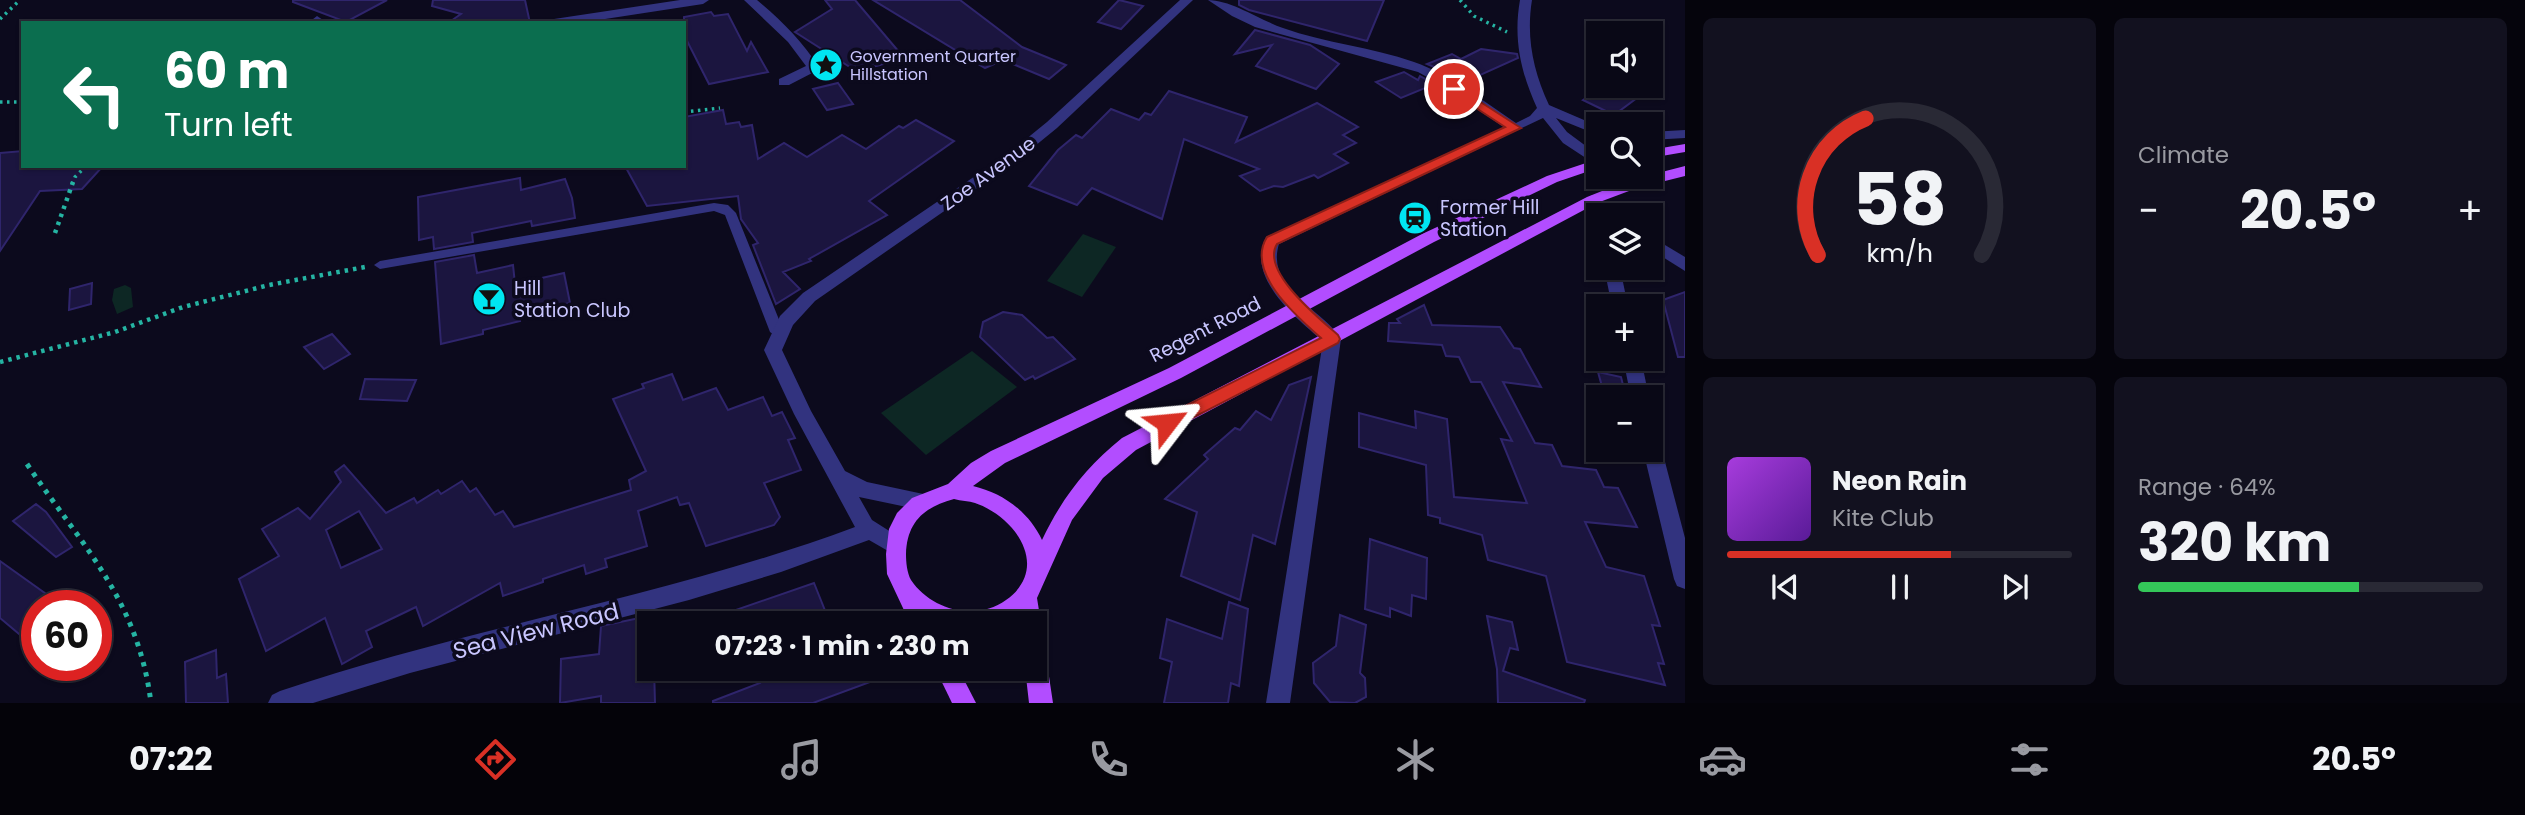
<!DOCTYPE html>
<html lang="en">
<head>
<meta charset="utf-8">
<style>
	:root { --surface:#090816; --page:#12111f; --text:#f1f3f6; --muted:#999aa1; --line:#292935; --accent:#d93025 }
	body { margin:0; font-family:Poppins,sans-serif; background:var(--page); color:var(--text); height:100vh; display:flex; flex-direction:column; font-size:26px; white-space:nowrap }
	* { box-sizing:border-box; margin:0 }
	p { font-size:23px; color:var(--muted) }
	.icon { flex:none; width:38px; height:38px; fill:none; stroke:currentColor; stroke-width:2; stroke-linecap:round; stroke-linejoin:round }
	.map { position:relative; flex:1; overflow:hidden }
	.panel { display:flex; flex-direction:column; gap:18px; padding:18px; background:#05040c; width:840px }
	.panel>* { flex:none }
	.top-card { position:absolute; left:21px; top:21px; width:665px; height:147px; border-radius:0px; box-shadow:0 2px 5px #0004,0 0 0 2px var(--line); background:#0b6e4f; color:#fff; overflow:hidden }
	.buttons { position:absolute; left:1586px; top:21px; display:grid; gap:14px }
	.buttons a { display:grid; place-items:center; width:77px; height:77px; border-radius:0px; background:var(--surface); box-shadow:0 2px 5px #0004,0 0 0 2px var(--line); font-size:35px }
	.speed { position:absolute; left:21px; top:590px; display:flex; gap:14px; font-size:35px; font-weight:700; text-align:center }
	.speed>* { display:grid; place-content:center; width:91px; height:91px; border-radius:50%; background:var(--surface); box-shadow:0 2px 5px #0004,0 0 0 2px var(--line); line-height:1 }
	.speed .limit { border:10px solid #d22; background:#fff; color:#111 }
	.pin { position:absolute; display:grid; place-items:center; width:60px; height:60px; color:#fff; margin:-30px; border:4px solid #fff; border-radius:50%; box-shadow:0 2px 7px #0007 }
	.me { position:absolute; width:77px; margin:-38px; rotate:61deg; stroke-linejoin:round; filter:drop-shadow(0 0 5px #0008) }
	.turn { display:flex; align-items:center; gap:24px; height:147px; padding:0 28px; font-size:32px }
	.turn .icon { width:91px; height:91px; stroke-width:2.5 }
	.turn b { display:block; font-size:49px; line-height:60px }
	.big { font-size:52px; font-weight:700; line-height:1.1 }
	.panel .widget { flex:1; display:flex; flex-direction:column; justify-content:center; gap:10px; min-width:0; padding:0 24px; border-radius:10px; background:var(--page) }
	.panel .dial { align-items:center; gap:0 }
	.dial svg { height:182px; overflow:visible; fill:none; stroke:var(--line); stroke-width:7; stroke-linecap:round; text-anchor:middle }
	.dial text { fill:var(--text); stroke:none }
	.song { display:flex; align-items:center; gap:21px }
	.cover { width:84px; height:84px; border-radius:10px; background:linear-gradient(135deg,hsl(280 70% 55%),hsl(270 70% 35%)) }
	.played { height:7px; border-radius:4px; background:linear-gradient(90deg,var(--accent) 65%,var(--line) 65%) }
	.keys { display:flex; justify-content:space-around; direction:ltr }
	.heat { display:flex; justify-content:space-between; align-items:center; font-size:38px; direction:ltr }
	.charge { height:10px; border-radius:5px; background:linear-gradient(90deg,#34c759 64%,var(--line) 0) }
	.panel .tiles { flex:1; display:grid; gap:18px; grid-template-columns:repeat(2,1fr) }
	.trip { position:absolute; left:637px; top:611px; width:410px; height:70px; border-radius:0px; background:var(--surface); box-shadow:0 2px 5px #0004,0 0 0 2px var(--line); font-weight:700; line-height:70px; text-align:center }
	.tabs { display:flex; height:112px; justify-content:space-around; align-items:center; background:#040309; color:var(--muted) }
	.tabs .icon { width:49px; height:49px }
	.tabs .active { color:var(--accent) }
	.tabs b { font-size:32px; color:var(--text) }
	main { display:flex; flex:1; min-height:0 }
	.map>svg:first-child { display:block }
</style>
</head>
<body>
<main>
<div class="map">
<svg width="1685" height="703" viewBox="0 0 1685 703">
	<rect width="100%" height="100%" fill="#0c0a1d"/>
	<g fill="#0d2724">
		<path d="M1083,234L1116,247L1082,297L1047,281Z"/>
		<path d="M125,285L131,288L133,307L117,314L112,300L114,289Z"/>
		<path d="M972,351L1017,387L926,455L881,413Z"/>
	</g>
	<g fill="#1b153f" stroke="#2f256c" stroke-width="2" fill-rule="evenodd">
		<path d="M293,0H387L346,22L293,2Z"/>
		<path d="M433,0H525L530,23H448L461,14L432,6Z"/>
		<path d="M825,0H855L905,59L856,71L795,32L832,9Z"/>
		<path d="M873,0H960L1022,47L1066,65L1049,79L1003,60L985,68Z"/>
		<path d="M1119,0L1143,6L1121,29L1098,22Z"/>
		<path d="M1239,0H1384L1367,41L1249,10L1239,5Z"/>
		<path d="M711,12L714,16L728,14L747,51L751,42L768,72L709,84L684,35V17Z"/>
		<path d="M1255,30L1310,45L1339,64L1316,89L1256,66L1272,45L1235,54Z"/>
		<path d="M1481,49L1517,54L1518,58L1467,81L1427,64L1452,54L1461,59Z"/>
		<path d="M1404,72L1418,80L1420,76L1435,84L1401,98L1376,82Z"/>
		<path d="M838,83L853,104L827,110L813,89Z"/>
		<path d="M1604,86H1653L1614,115L1583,100Z"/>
		<path d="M1169,91L1247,117L1236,142L1317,103L1358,127L1343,135L1356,143L1334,154L1348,163L1318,178L1314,175L1283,187L1274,186L1260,191L1240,176L1259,169L1184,139L1162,219L1092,188L1077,205L1029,186L1058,150L1076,135L1082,138L1111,109L1139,120L1145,113L1151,115Z"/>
		<path d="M723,110L726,124L739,122L741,127L752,125L758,159L784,143L807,157L842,135L866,149L899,126L903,128L916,120L954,141L869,201L887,215L809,259L811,261L783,272L800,289L776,304L753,245L758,243L741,219L738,196L647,206L625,166H684V117Z"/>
		<path d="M23,151V166H103L82,189L40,191L0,251V153Z"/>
		<path d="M520,178L521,190L565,179L572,198L575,218L532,226L531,221L472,233L473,242L434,249L433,237L419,240L418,197Z"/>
		<path d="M474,255L477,273L513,265L515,284L564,273L570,303L519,314L520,321L483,330V334L441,344L435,262Z"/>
		<path d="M92,283L91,304L69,310L70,289Z"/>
		<path d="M1685,292V357H1678L1663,300Z"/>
		<path d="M1424,305L1432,325L1500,327L1514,348L1520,349L1541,387L1503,382L1535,443L1552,445L1562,466L1596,470L1604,487L1618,488L1637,527L1585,522L1606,567L1644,576L1660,626L1652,625L1664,664L1658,663L1665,685L1567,662L1546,576L1488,560L1482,535L1440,523V518L1428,515L1426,465L1359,447V413L1416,428L1415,411L1447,419L1454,497L1527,503L1501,439L1512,441L1481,382H1471L1459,357L1446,356L1442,345L1388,341L1389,323H1400L1397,319Z"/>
		<path d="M1003,312L1022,315L1047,338L1053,337L1075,359L1035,379L1033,376L1025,380L980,337L983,322Z"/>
		<path d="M332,334L350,354L324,369L304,347Z"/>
		<path d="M1598,372L1621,377L1626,397H1605Z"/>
		<path d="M672,374L683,400L716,388L728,410L763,397L772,416L782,412L795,438L788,440L801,470L764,483L780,517L774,525L706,546L689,503L680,505L677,497L638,511L647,546L605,559L607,567L586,574L584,565L543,579V582L503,596L500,583L423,626L416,607L366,631L372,647L342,664L325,618L266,651L239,579L279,556L262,529L298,508L310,519L341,482L335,472L344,465L386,513L414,498L417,503L438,490L441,494L462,481L470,492L476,488L495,515L503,511L514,527L631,490L629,480L646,471L613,399L644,388L642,384ZM359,511L382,549L341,568L326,530Z"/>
		<path d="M1311,377L1275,544L1253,535L1240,600L1181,576L1197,512L1165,499L1208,459L1204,455L1235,428L1240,430L1256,411L1271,420L1289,385Z"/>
		<path d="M365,379L416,380L407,401L360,399Z"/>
		<path d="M36,504L46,512L72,547L56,557L13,521Z"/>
		<path d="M1370,539L1427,558L1426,599L1412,595L1411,616L1390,608V617L1365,609Z"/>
		<path d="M0,561L63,606H37V649L0,618Z"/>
		<path d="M814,583L830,623H707V620Z"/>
		<path d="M1229,602L1248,609L1239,686L1231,683L1228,703H1164L1172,662L1160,658L1167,619L1222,639Z"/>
		<path d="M1340,615L1366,625L1360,673L1365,678L1366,697L1355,703L1330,702L1314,683L1313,663L1336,646Z"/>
		<path d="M649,616V668H654L655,703H601V696L560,703L561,659L599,654L601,626Z"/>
		<path d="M1487,616L1512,622L1518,650L1510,648L1503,671L1585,700L1584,703H1498L1497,669Z"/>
		<path d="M216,650L217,678L226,674L228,703H186L185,662Z"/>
		<path d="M768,668H899L900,671L813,703H713V701L760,683L756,673Z"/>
	</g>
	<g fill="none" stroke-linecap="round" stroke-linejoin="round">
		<g stroke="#25b4a3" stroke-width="3.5" stroke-dasharray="2.5 4.5" stroke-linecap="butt">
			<path d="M1460,0L1474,16L1507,32"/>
			<path d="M0,19L20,0"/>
			<path d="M0,102H23"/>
			<path d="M684,112L720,108"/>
			<path d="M72,184L75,177L86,166"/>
		</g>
		<g stroke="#25b4a3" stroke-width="4.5" stroke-dasharray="3.5 5" stroke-linecap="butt">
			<path d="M55,233L73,182"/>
			<path d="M0,362L115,332L183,307L269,285L365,267"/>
		</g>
		<path stroke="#25b4a3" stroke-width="5" stroke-dasharray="4.5 6" stroke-linecap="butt" d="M27,464C82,546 138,599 151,703"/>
		<path fill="#32337f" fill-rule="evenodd" d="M714,203L728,205L736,213L784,332L782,336L777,337L770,332L725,215L714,211L380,269L374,265L380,261Z"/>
		<g fill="#32337f" fill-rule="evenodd">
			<path d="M680,0H709L703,4L579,23H548L554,19Z"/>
			<path d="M744,0H757C781,20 802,41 819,67L818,70L789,85H779V79L806,66L788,42Z"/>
			<path d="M1180,0H1193L1057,128L1019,159L815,301L793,325L782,350L811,411L845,471L867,482L928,495L931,501L928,507L921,510L859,497L872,520L902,539L905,546L902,553L895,555L869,540L781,572L689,600L410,673L313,703H268L272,695L280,691C469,627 667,597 855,527L794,414L764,350L780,316L803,293L1009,153L1047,122Z"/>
			<path d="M1208,0C1231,0 1260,20 1283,28C1325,43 1371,47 1414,62C1451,75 1483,101 1516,123L1530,116L1537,108C1521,73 1513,39 1520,0H1532C1526,37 1533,71 1549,105L1598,126V135L1556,118L1567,132L1598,155V166L1563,143L1543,118L1279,244C1265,289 1323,309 1341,339L1290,703H1266L1323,341C1296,318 1245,277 1266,237L1505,128L1445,87L1418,72L1255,27L1232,16Z"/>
			<path d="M317,16L323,20L321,23H308Z"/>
			<path d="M1685,130V138L1650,140V132Z"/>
			<path d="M1613,177H1630L1639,184L1637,187H1627Z"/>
			<path d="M1592,195L1619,211L1621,215H1604L1584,200Z"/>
			<path d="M1650,236L1685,257V271L1650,249Z"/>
			<path d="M1604,268H1620L1628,306H1612Z"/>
			<path d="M1623,359H1641L1649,397H1631Z"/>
			<path d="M1650,431L1657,434L1659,439L1685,538V589L1677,586L1674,579L1643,450H1650Z"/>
		</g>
		<g fill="#b24dff" fill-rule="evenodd">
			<path d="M1685,144V152L1650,158V150Z"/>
			<path d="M1598,159V168L1557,182L1434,242L1181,378L1005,463L973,486C1003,493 1029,512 1042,540C1062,498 1086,467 1122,438L1587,197L1627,181L1685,166V176L1637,188L1597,203L1136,450L1103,478L1072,520L1037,598L1041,623L1038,630L1034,632V623H1019L1018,617L1007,623H910L887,574L886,554L889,529L897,513L912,498L948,484L971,463L991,451L1169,368L1422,234L1547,176ZM954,499C961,501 969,501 975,503C1016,517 1051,568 1006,600C976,622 931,610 911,580C907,573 906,562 906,554C907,522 924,507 954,499Z"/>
			<path d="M1034,639L1042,642L1045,650L1053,703H1029L1025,668H1034Z"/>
			<path d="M935,668H958L976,703H952Z"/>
		</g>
	</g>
	<path fill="#d93025" stroke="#8d1f18" stroke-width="2" d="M1454,85L1521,128L1277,244C1260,271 1320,319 1338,335L1340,339L1338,343L1173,428H1161L1158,423L1161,418L1321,338C1296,316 1245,272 1267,237L1505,127L1450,91L1448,89Z"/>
	<defs>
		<symbol id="sight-disc" viewBox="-11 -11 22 22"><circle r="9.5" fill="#00e6f1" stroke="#0c0a1d"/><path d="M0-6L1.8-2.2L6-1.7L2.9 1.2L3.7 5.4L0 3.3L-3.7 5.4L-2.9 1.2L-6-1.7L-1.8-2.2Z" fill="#111"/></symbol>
		<symbol id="station-disc" viewBox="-11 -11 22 22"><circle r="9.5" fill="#00e6f1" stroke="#0c0a1d"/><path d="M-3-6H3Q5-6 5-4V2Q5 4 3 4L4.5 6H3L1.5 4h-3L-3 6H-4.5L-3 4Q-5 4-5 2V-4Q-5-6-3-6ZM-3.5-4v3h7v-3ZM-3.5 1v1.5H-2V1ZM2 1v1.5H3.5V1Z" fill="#111"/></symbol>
		<symbol id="bar-disc" viewBox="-11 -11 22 22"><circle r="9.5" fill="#00e6f1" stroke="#0c0a1d"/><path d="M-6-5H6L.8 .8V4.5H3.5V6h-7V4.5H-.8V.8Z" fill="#111"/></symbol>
	</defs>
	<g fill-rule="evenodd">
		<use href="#sight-disc" x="807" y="46" width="38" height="38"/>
		<use href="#station-disc" x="1396" y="199" width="38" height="38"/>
		<use href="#bar-disc" x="470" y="280" width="38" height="38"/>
	</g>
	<g text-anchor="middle" stroke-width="7" stroke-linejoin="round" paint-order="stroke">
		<g font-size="16" fill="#c9c6ff" stroke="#0c0a1d" text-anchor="start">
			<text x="850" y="62">Government Quarter<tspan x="850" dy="18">Hillstation</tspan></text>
		</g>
		<g font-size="19" fill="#c9c6ff" stroke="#0c0a1d">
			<text transform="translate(988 173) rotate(-36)" y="7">Zoe Avenue</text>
			<text transform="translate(1205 329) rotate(-27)" y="7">Regent Road</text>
		</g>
		<g font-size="19" fill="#c9c6ff" stroke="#0c0a1d" text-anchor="start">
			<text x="1440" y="214">Former Hill<tspan x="1440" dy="22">Station</tspan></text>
			<text x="514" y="295">Hill<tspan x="514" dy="22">Station Club</tspan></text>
		</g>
		<g font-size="23" fill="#c9c6ff" stroke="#0c0a1d">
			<text transform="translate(536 631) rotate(-14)" y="8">Sea View Road</text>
		</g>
	</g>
</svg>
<div class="buttons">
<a><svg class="icon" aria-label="sound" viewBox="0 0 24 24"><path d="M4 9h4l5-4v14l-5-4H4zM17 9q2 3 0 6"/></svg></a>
<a><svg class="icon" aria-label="search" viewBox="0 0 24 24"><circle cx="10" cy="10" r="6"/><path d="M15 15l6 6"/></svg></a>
<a><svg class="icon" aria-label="layers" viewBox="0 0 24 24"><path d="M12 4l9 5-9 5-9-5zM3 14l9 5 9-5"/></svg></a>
<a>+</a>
<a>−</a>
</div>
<div class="speed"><div class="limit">60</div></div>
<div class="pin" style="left:1454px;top:89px;background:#d93025"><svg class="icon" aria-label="arrive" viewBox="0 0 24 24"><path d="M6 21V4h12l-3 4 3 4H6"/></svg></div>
<svg class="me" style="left:1167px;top:423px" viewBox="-20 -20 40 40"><path d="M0-17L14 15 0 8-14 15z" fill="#d93025" stroke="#fff" stroke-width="4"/></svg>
<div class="trip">07:23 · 1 min · 230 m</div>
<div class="top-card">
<div class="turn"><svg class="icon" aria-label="left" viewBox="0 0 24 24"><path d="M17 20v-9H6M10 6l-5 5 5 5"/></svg><div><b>60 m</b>Turn left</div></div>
</div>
</div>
<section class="panel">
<div class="tiles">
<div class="widget dial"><svg viewBox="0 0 100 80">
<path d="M14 69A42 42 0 1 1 86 69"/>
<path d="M14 69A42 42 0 0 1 35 9" stroke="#d93025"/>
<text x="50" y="56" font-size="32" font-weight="700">58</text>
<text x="50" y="72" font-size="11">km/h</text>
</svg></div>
<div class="widget"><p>Climate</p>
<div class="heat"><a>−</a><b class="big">20.5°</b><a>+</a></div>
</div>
<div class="widget">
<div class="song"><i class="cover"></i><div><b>Neon Rain</b><p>Kite Club</p></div></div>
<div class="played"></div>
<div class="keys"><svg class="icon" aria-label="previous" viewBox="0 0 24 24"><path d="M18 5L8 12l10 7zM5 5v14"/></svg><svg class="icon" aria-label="pause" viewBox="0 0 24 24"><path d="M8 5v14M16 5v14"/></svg><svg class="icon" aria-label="next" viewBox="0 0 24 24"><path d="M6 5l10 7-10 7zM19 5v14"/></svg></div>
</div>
<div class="widget"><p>Range · 64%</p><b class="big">320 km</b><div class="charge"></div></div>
</div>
</section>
</main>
<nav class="tabs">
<b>07:22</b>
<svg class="icon active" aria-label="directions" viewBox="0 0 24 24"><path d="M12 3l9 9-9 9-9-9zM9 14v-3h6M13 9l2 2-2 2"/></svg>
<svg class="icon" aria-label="music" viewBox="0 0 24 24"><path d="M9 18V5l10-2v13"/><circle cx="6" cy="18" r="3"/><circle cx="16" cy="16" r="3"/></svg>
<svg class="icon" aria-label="phone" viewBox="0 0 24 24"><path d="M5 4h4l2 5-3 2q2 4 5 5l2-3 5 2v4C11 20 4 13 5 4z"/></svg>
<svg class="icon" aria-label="climate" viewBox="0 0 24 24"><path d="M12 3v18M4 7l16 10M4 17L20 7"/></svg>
<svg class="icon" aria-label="car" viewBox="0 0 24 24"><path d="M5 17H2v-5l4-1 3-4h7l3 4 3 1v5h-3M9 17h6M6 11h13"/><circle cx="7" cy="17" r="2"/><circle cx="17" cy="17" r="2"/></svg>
<svg class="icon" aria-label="filters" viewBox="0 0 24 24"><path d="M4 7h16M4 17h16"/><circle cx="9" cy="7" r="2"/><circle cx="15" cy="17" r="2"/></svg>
<b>20.5°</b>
</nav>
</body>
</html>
